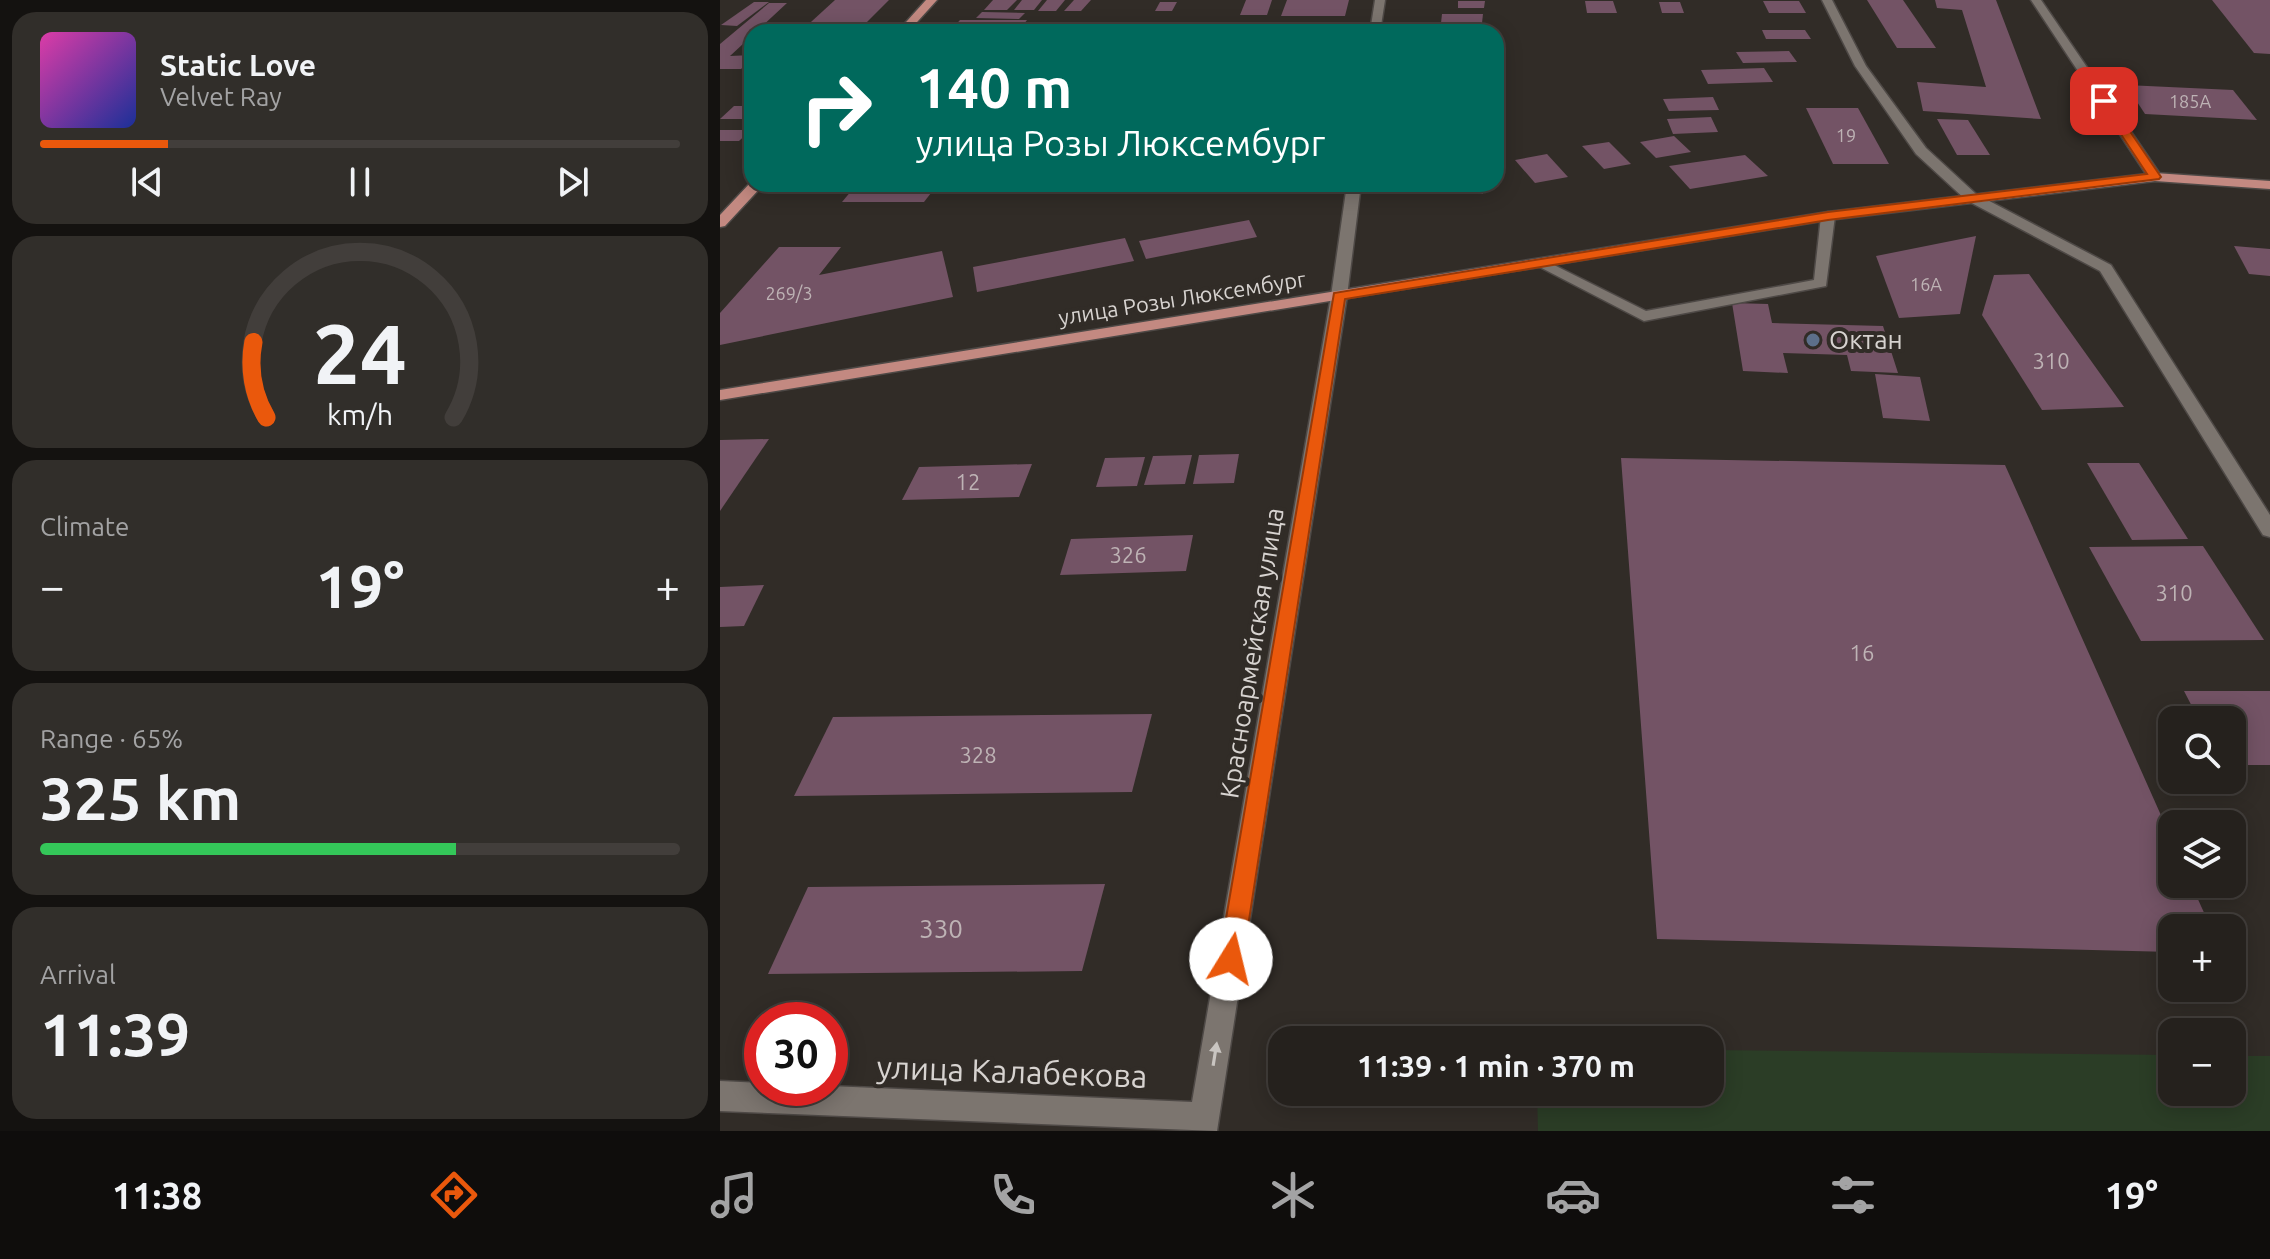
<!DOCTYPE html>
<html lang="en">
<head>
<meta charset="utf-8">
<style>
	:root { --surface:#25211d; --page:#312e2a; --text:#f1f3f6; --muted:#a3a3a4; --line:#423e3b; --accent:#ea580c }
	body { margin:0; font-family:Ubuntu,sans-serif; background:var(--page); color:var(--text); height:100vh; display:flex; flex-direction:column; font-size:30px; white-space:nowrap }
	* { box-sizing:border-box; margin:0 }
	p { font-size:26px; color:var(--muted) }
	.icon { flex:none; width:44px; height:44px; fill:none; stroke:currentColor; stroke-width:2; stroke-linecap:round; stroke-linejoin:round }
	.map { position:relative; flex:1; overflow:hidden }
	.drawer { display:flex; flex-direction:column; gap:12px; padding:12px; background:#141210; width:720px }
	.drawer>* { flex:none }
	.top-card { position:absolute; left:24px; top:24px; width:760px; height:168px; border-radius:24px; box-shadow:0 4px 20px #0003,0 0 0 2px var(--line); background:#00695c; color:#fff; overflow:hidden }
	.tools { position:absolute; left:1438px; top:706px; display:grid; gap:16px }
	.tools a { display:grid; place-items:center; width:88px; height:88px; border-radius:16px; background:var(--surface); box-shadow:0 4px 20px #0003,0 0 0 2px var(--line); font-size:40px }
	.speed { position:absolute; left:24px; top:1002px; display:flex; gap:16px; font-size:40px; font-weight:700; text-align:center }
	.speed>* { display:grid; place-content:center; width:104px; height:104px; border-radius:50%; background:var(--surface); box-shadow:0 4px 20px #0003,0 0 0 2px var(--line); line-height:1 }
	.speed .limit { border:12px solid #d22; background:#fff; color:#111 }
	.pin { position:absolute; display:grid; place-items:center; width:68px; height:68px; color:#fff; margin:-34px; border-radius:16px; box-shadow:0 4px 12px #0006 }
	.me { position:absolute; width:88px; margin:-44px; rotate:9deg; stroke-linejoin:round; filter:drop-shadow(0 0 6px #0008) }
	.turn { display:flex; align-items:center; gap:28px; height:168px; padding:0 40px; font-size:36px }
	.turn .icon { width:104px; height:104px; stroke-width:2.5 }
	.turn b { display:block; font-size:56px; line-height:68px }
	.big { font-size:60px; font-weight:600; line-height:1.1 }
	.drawer .card { flex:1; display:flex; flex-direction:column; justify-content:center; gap:12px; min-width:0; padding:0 28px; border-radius:24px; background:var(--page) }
	.drawer .dial { align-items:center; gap:0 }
	.dial svg { height:208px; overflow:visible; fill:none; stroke:var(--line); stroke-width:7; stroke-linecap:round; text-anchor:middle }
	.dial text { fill:var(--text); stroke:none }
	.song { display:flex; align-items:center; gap:24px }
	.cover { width:96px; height:96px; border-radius:12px; background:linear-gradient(135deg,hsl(320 70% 55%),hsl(230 70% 35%)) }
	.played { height:8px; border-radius:4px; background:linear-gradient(90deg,var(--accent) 20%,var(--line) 20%) }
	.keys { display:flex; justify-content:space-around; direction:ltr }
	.heat { display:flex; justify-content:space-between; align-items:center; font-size:44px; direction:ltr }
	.charge { height:12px; border-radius:6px; background:linear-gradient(90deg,#34c759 65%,var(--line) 0) }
	.trip { position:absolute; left:548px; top:1026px; width:456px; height:80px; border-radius:24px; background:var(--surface); box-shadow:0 4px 20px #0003,0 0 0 2px var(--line); font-weight:600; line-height:80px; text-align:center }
	.menu { display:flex; height:128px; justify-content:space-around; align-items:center; background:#0f0d0c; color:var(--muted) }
	.menu .icon { width:56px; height:56px }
	.menu .current { color:var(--accent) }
	.menu b { font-size:36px; color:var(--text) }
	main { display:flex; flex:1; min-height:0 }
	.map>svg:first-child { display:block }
</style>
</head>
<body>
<main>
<section class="drawer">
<div class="card">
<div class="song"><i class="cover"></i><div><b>Static Love</b><p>Velvet Ray</p></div></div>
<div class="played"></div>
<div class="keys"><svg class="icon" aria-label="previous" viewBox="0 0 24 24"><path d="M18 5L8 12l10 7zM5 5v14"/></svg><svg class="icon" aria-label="pause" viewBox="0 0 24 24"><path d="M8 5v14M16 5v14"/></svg><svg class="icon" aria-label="next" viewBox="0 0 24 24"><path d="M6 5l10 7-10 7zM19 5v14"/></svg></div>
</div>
<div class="card dial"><svg viewBox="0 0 100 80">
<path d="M14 69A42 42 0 1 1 86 69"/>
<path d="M14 69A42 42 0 0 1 9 40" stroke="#ea580c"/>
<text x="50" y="56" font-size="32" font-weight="700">24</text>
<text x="50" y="72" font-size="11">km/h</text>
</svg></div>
<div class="card"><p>Climate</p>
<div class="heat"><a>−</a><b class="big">19°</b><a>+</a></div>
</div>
<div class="card"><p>Range · 65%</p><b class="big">325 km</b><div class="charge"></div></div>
<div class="card"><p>Arrival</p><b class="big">11:39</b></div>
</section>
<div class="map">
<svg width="1550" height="1131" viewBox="0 0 1550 1131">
	<rect width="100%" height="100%" fill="#312c27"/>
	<path fill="#2b3d26" d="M990,1050L1452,1055V1092H1512V1056H1550V1131H818L817,1092H990Z"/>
	<g fill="#735365">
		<path d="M115,0H169L137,32H80Z"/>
		<path d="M273,0H297L287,10H264Z"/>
		<path d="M302,0H322L314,10H294Z"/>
		<path d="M327,0H345L336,11H318Z"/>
		<path d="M354,0H371L361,11H344Z"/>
		<path d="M526,0H552L547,15H520Z"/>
		<path d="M567,0H629L625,16H561Z"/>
		<path d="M1147,0H1183L1216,48H1177Z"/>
		<path d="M1215,0H1276L1321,119L1203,111L1197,82L1266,87L1242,10L1217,8Z"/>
		<path d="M1492,0H1550V54L1534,53Z"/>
		<path d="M738,1H765L764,8H738Z"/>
		<path d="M865,1H893L897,13H867Z"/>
		<path d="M1043,1H1079L1086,13H1049Z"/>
		<path d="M34,2H49L17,26L1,25Z"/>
		<path d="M440,2H457L452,11H435Z"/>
		<path d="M939,2H960L964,13H942Z"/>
		<path d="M49,3H67L10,56L32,55V59L21,69H0V44Z"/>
		<path d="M262,12L305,13L299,19L256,18Z"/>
		<path d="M722,14H763L762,23H721Z"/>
		<path d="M240,20H307L298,32H229Z"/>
		<path d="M584,26H611L609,32H582Z"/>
		<path d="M1042,30H1085L1091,39H1046Z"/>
		<path d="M1069,51L1077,62L1023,63L1016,52Z"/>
		<path d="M1044,68L1053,82L988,84L981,70Z"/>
		<path d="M1406,85L1513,90L1537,120L1425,114Z"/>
		<path d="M993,97L999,110L949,111L943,99Z"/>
		<path d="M14,106H32V119H0Z"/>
		<path d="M1086,108H1138L1169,164H1113Z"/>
		<path d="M991,117L998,132L953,134L947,119Z"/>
		<path d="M1217,119L1248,120L1270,155H1237Z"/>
		<path d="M0,130H31L19,141H0Z"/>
		<path d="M954,136L971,152L936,158L920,142Z"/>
		<path d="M889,142L911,164L884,169L862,146Z"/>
		<path d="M827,154L848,177L815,183L795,160Z"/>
		<path d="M1025,155L1048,176L970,189L949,166Z"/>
		<path d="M137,184H218L204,202H122Z"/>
		<path d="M309,184H390L386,190L306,188Z"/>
		<path d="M453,184H500L497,191L450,190Z"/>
		<path d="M714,184H763V194H713Z"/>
		<path d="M529,220L537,237L426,259L419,241Z"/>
		<path d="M1256,236L1240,314L1179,318L1156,256Z"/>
		<path d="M405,238L414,261L257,292L253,267Z"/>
		<path d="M1514,246L1550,249V276L1529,274Z"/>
		<path d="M59,247H121L99,275L222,251L233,297L0,345V313Z"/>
		<path d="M1309,274L1404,407L1322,410L1262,315L1274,275Z"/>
		<path d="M1012,303L1048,304L1052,323L1163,326L1178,373L1131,371L1127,355L1063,353L1068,373L1023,371Z"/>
		<path d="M1155,374L1200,377L1210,421L1163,418Z"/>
		<path d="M49,439L0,511V440Z"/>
		<path d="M519,454L514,483L473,484L479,455Z"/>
		<path d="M472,455L465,484L424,485L433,456Z"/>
		<path d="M425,457L417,486L376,487L385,458Z"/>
		<path d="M901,458L1285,465L1452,840V884H1471L1491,928H1452V952L937,939Z"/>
		<path d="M1367,463H1419L1468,539L1412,540Z"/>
		<path d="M312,464L299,497L182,500L199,467Z"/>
		<path d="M473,535L466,571L340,575L351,539Z"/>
		<path d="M1483,546L1544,640L1421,641L1369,547Z"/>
		<path d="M44,585L24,626L0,627V587Z"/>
		<path d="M1464,691H1550V765H1512V720H1479Z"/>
		<path d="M432,714L412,792L74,796L113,717Z"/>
		<path d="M385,884L362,971L48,974L88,887Z"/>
	</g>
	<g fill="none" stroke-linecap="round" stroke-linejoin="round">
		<defs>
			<g id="minor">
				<path d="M655,0H665L660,32H650Z"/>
				<path d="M1102,0H1112L1146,66L1206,148L1256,194L1391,265L1550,515V537L1543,535L1380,271L1246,200L1196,154L1135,66Z"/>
				<path d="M1311,0H1321L1442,177L1440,180H1430Z"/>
				<path d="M627,184H641L627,296L497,1131L0,1111V1081L42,1083V1088L110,1086L472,1102L611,296Z"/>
				<path d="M1108,212L1115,216L1106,286L924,321L812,263L819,259L824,260L926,311L1094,280L1101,216Z"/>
			</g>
			<g id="major">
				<path d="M206,0H217L188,32H177Z"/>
				<path d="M1435,173L1550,181V189L1435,181L1108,220L0,400V390L1108,212Z"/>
				<path d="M32,181V184H44L5,226L0,227V215Z"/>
			</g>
		</defs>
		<use href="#minor" stroke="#4e4946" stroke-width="3"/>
		<use href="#major" stroke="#4e4946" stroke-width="3"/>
		<use href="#minor" fill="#7c756f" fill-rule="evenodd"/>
		<use href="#major" fill="#c38981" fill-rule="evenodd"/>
	</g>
	<defs><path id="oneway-solid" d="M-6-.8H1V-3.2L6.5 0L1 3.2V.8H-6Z" transform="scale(2)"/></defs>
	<use fill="#c9c5c1" href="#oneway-solid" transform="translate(495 1054) rotate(-81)"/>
	<path fill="#ea580c" stroke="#983908" stroke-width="2" d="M1380,99H1388L1441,177L1439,179L1108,220L625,299L523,959L520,967L511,970L502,967L499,959L614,293L1108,212L1427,174L1379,101Z"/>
	<circle fill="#5c6f8a" stroke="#312c27" stroke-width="3" cx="1093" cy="340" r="8"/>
	<g text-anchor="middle" stroke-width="8" stroke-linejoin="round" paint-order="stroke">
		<g font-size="18" fill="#beb3b5">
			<text x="1470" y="108">185А</text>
			<text x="1126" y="142">19</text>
			<text x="1206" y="291">16А</text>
			<text x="69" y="300">269/3</text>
		</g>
		<g font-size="22" fill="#d7d3d0" stroke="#312c27">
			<text transform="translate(462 298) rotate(-9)" y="8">улица Розы Люксембург</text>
		</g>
		<g font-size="22" fill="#beb3b5">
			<text x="1331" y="369">310</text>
			<text x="248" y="490">12</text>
			<text x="408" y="563">326</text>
			<text x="1454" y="601">310</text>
			<text x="1142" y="661">16</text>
			<text x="258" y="763">328</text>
		</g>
		<g font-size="26" fill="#d7d3d0" stroke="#312c27" text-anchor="start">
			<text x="1109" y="349">Октан</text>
		</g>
		<g font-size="26" fill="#d7d3d0" stroke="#312c27">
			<text transform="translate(532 653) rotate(-81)" y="9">Красноармейская улица</text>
		</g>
		<g font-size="26" fill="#beb3b5">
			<text x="221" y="938">330</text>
		</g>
		<g font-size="32" fill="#d7d3d0" stroke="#312c27">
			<text transform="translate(292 1072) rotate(2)" y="11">улица Калабекова</text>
		</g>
	</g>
</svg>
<div class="tools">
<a><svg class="icon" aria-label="search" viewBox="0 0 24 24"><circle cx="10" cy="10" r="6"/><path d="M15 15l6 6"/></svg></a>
<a><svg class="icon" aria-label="layers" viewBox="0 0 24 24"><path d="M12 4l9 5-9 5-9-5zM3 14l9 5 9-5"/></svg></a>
<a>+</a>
<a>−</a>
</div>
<div class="speed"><div class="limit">30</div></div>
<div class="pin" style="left:1384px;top:101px;background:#d93025"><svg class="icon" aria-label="arrive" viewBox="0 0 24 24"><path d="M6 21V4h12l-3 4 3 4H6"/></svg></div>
<svg class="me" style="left:511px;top:959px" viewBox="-20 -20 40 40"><circle r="19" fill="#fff"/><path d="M0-13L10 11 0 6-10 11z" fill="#ea580c"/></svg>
<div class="trip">11:39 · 1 min · 370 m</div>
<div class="top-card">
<div class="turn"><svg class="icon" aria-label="right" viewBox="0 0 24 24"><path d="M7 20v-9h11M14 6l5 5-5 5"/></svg><div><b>140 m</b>улица Розы Люксембург</div></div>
</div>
</div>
</main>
<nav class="menu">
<b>11:38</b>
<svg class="icon current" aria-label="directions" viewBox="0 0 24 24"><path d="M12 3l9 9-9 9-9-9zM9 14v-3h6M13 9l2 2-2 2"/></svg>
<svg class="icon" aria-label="music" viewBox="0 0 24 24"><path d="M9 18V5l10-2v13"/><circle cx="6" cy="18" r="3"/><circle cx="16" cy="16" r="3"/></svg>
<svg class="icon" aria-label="phone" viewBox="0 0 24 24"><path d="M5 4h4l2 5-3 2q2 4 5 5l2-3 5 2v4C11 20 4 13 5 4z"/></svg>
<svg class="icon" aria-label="climate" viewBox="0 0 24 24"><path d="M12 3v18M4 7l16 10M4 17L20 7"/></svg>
<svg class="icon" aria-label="car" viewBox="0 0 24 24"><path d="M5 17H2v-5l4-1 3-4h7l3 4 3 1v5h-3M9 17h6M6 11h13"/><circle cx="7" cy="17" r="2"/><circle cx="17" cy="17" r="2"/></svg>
<svg class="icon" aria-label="filters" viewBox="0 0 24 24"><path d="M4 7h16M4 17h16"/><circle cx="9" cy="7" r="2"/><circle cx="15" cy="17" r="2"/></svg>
<b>19°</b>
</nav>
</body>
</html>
